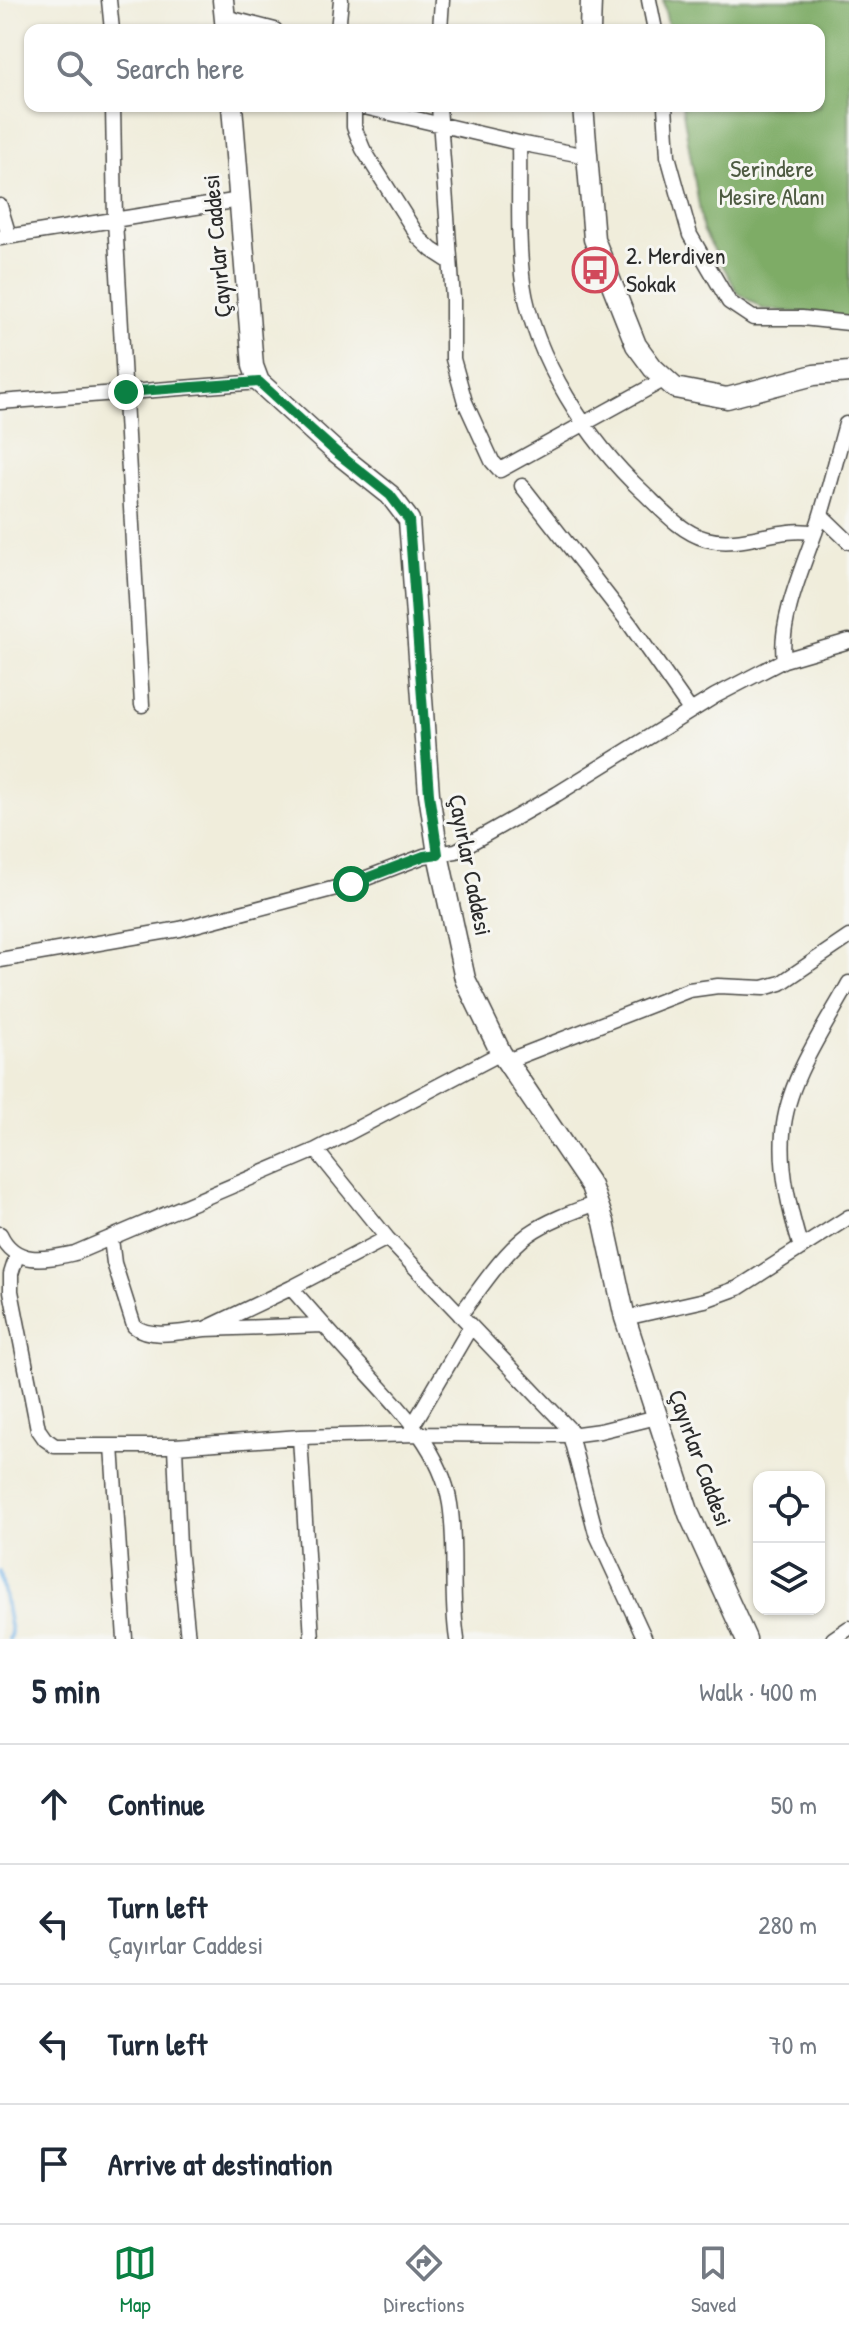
<!DOCTYPE html>
<meta charset="utf-8">
<style>
:root{--surface:#fff;--page:#f2f2f3;--text:#1f2937;--muted:#747a83;--line:#e0e1e3;--accent:#0b8043}
body{margin:0;font-family:"Patrick Hand",sans-serif;background:var(--page);color:var(--text)}
.controls{position:absolute;right:24px;bottom:24px;display:grid;overflow:hidden;border-radius:16px;box-shadow:0 2px 6px #0004}
.controls button{width:72px;height:72px;display:grid;place-items:center;padding:0;border:0;border-bottom:2px solid var(--line);background:var(--surface);color:var(--text);font:40px sans-serif}
.stop{position:absolute;width:24px;height:24px;margin:-18px;border:6px solid #0b8043;border-radius:50%;background:#fff}
.stop.end{background:#0b8043;border-color:#fff;box-shadow:0 2px 8px #0008}
.list{margin:0;padding:0;list-style:none}
h2{display:flex;justify-content:space-between;align-items:center;height:104px;margin:0;padding:0 32px;font-size:34px}
h2 small{font-size:26px;font-weight:400;color:var(--muted)}
.list li{display:grid;grid-template-columns:52px 1fr auto;gap:24px;align-items:center;box-sizing:border-box;height:120px;padding:0 32px;border-top:2px solid var(--line)}
.list b{display:block;font-size:30px;white-space:nowrap}
.list p{margin:0;font-size:26px;white-space:nowrap;color:var(--muted)}
.list em{font-size:26px;font-style:normal;color:var(--muted)}
.icon{flex:none;width:44px;height:44px;fill:none;stroke:currentColor;stroke-width:2;stroke-linecap:round;stroke-linejoin:round}
.map{position:relative;flex:none;width:849px;height:1639px;overflow:hidden}
.search{position:absolute;background:var(--surface);box-shadow:0 2px 6px #0004;left:24px;right:24px;top:24px;height:88px;display:flex;align-items:center;gap:20px;box-sizing:border-box;padding:0 28px;border-radius:16px;color:var(--muted);font-size:30px}
.sheet{height:584px;background:var(--surface)}
nav{display:flex;justify-content:space-around;align-items:center;box-sizing:border-box;height:112px;border-top:2px solid var(--line);background:var(--surface);font-size:22px;color:var(--muted)}
nav a{display:grid;justify-items:center;gap:4px}
nav .on{color:var(--accent)}
.map>svg:first-child{display:block}
</style>
<div class="map">
<svg width="849" height="1639" viewBox="0 0 849 1639">
<rect width="100%" height="100%" fill="#f6f6f2"/>
<filter id="ink" filterUnits="userSpaceOnUse"><feTurbulence type="fractalNoise" baseFrequency=".0125" numOctaves="2"/><feDisplacementMap in="SourceGraphic" scale="16" xChannelSelector="R" yChannelSelector="G"/><feConvolveMatrix kernelMatrix="1 2 1 2 8 2 1 2 1" color-interpolation-filters="sRGB"/></filter>
<filter id="wash" filterUnits="userSpaceOnUse"><feTurbulence type="fractalNoise" baseFrequency=".006" numOctaves="4" result="noise"/><feDisplacementMap in="SourceGraphic" scale="32" xChannelSelector="R" yChannelSelector="G"/><feGaussianBlur stdDeviation="1.8" result="paint"/><feColorMatrix in="noise" values="0 0 0 0 0 0 0 0 0 0 0 0 0 0 0 0 0 1.4 0 .05"/><feComposite in="paint" operator="in"/></filter>
<g filter="url(#wash)">
<rect width="100%" height="100%" fill="#f0eddb"/>
<path fill="#7eac66" stroke="#546c48" stroke-width="2" d="M 663,0 L 849,0 L 849,318 L 763,309 L 738,293 L 703,230 L 682,106 L 819,106 L 819,30 L 669,30 Z"/>
<g fill="none" stroke-linecap="round" stroke-linejoin="round">
<path stroke="#74b3e7" stroke-width="4" d="M 0,1572 L 11,1632 L 9,1639"/>
</g>
</g>
<g filter="url(#ink)">
<g fill="none" stroke-linecap="round" stroke-linejoin="round">
<g stroke="#494845" stroke-width="17">
<path id="street" d="M 109,0 L 112,30
M 649,0 L 655,30
M 225,17 L 275,30
M 338,30 L 341,0
M 440,30 L 442,0
M 113,106 L 115,220 L 142,705
M 354,106 L 354,127 L 363,149 L 419,238 L 432,250 L 449,261
M 360,106 L 519,143 L 587,156
M 439,106 L 453,299 L 453,359 L 465,402 L 492,461 L 500,470 L 665,379
M 665,106 L 668,156 L 690,235 L 729,302 L 753,318 L 802,318 L 849,323
M 519,143 C 520,189 517,237 523,283 C 534,358 589,442 643,492 C 662,510 681,532 706,539 C 743,549 779,525 815,533
M 0,206 L 9,236
M 0,238 L 240,200
M 0,402 L 259,382
M 522,486 L 629,623 L 690,710
M 821,515 L 849,542
M 784,660 C 778,620 806,560 819,521 C 829,489 837,456 846,424
M 0,960 L 180,929 L 351,884 L 424,856 L 456,851 L 557,794 L 715,696 L 784,660 L 849,641
M 507,1061 L 689,990 L 718,986 L 763,988 L 781,983 L 849,937
M 316,1150 L 387,1238 L 471,1326
M 0,1234 C 15,1267 47,1259 75,1253 L 316,1150 L 501,1053
M 111,1239 L 114,1263 L 134,1326 C 151,1340 184,1331 205,1329
M 801,1248 C 790,1212 780,1172 783,1133 C 787,1080 824,1029 849,983
M 17,1255 L 11,1274 L 11,1291 L 38,1429 L 45,1439 L 55,1446 L 175,1446 L 300,1437 L 418,1434 L 570,1435 L 600,1431 L 657,1417
M 291,1288 C 313,1313 335,1338 357,1362 C 394,1402 441,1447 450,1504 C 457,1549 450,1594 457,1639
M 460,1315 C 481,1288 502,1254 529,1234 C 549,1220 575,1211 597,1203
M 625,1318 L 705,1300 L 738,1288 L 849,1217
M 323,1325 L 205,1329 L 291,1288 L 387,1238
M 413,1425 L 471,1326 L 575,1435
M 570,1435 L 596,1533 L 645,1639
M 300,1437 L 312,1639
M 112,1446 L 125,1639
M 175,1446 L 179,1548 L 188,1639
M 833,1639 L 849,1628"/>
</g>
<g stroke="#494845" stroke-width="23">
<path id="secondary" d="M 223,0 L 226,30
M 590,30 L 591,0
M 232,106 L 253,366 L 259,382 L 336,452 L 390,495 L 409,520 L 429,794 L 438,854 L 465,979 L 501,1053 L 591,1186 L 604,1222 L 625,1318 L 689,1514 L 746,1639
M 583,106 L 594,239 L 636,345 L 653,368 L 675,388 L 727,398 L 814,375 L 849,372"/>
</g>
<use href="#street" stroke="#fff" stroke-width="14"/>
<use href="#secondary" stroke="#fff" stroke-width="20"/>
</g>
</g>
<g fill="none" stroke-linecap="round" stroke-linejoin="round" filter="url(#ink)">
<path stroke="#0b8043" stroke-width="10" d="M 126,392 L 259,382 L 336,452 L 390,495 L 409,520 L 429,794 L 438,854 L 424,856 L 351,884"/>
</g>
<defs>
<g id="bus-ring" transform="scale(2.3)"><circle r="9.5" fill="#f6f6f2" stroke="#d1495b" stroke-width="1.5"/><path d="M-5-6H5V4H4V6H2V4H-2V6H-4V4H-5ZM-3.5-4V0h7V-4ZM-3.5 1.2v1.5H-2V1.2ZM2 1.2v1.5H3.5V1.2Z" fill="#d1495b"/></g>
</defs>
<g fill-rule="evenodd">
<use href="#bus-ring" x="595" y="270"/>
</g>
<g text-anchor="middle" stroke-width="6" stroke-linejoin="round" paint-order="stroke">
<g font-size="24" fill="#4d5a41" stroke="#f6f6f2">
<text x="772" y="177">Serindere<tspan x="772" dy="28">Mesire Alanı</tspan></text>
</g>
<g font-size="24" fill="#2b2b2b" stroke="#f6f6f2">
<text transform="translate(217 246) rotate(-95)" y="8">Çayırlar Caddesi</text>
<text transform="translate(470 865) rotate(79)" y="8">Çayırlar Caddesi</text>
<text transform="translate(700 1458) rotate(70)" y="8">Çayırlar Caddesi</text>
</g>
<g font-size="24" fill="#2b2b2b" stroke="#f6f6f2" text-anchor="start">
<text x="626" y="264">2. Merdiven<tspan x="626" dy="28">Sokak</tspan></text>
</g>
</g>
</svg>
<div class="controls">
<button><svg class="icon" aria-label="locate" viewBox="0 0 24 24"><circle cx="12" cy="12" r="6"/><path d="M12 2v4M12 18v4M2 12h4M18 12h4"/></svg></button>
<button><svg class="icon" aria-label="layers" viewBox="0 0 24 24"><path d="M12 4l9 5-9 5-9-5zM3 14l9 5 9-5"/></svg></button>
</div>
<div class="stop" style="left:351px;top:884px"></div>
<div class="stop end" style="left:126px;top:392px"></div>
<div class="search"><svg class="icon" aria-label="search" viewBox="0 0 24 24"><circle cx="10" cy="10" r="6"/><path d="M15 15l6 6"/></svg>Search here</div>
</div>
<section class="sheet">
<h2>5 min<small>Walk · 400 m</small></h2>
<ul class="list">
<li><svg class="icon" aria-label="ahead" viewBox="0 0 24 24"><path d="M12 20V5M6 11l6-6 6 6"/></svg><div><b>Continue</b></div><em>50 m</em></li>
<li><svg class="icon" aria-label="left" viewBox="0 0 24 24"><path d="M17 20v-9H6M10 6l-5 5 5 5"/></svg><div><b>Turn left</b><p>Çayırlar Caddesi</p></div><em>280 m</em></li>
<li><svg class="icon" aria-label="left" viewBox="0 0 24 24"><path d="M17 20v-9H6M10 6l-5 5 5 5"/></svg><div><b>Turn left</b></div><em>70 m</em></li>
<li><svg class="icon" aria-label="arrive" viewBox="0 0 24 24"><path d="M6 21V4h12l-3 4 3 4H6"/></svg><div><b>Arrive at destination</b></div></li>
</ul>
</section>
<nav>
<a class="on"><svg class="icon" aria-label="map" viewBox="0 0 24 24"><path d="M3 6l6-2 6 2 6-2v14l-6 2-6-2-6 2zM9 4v14M15 6v14"/></svg>Map</a>
<a><svg class="icon" aria-label="directions" viewBox="0 0 24 24"><path d="M12 3l9 9-9 9-9-9zM9 14v-3h6M13 9l2 2-2 2"/></svg>Directions</a>
<a><svg class="icon" aria-label="saved" viewBox="0 0 24 24"><path d="M7 4h10v16l-5-4-5 4z"/></svg>Saved</a>
</nav>
